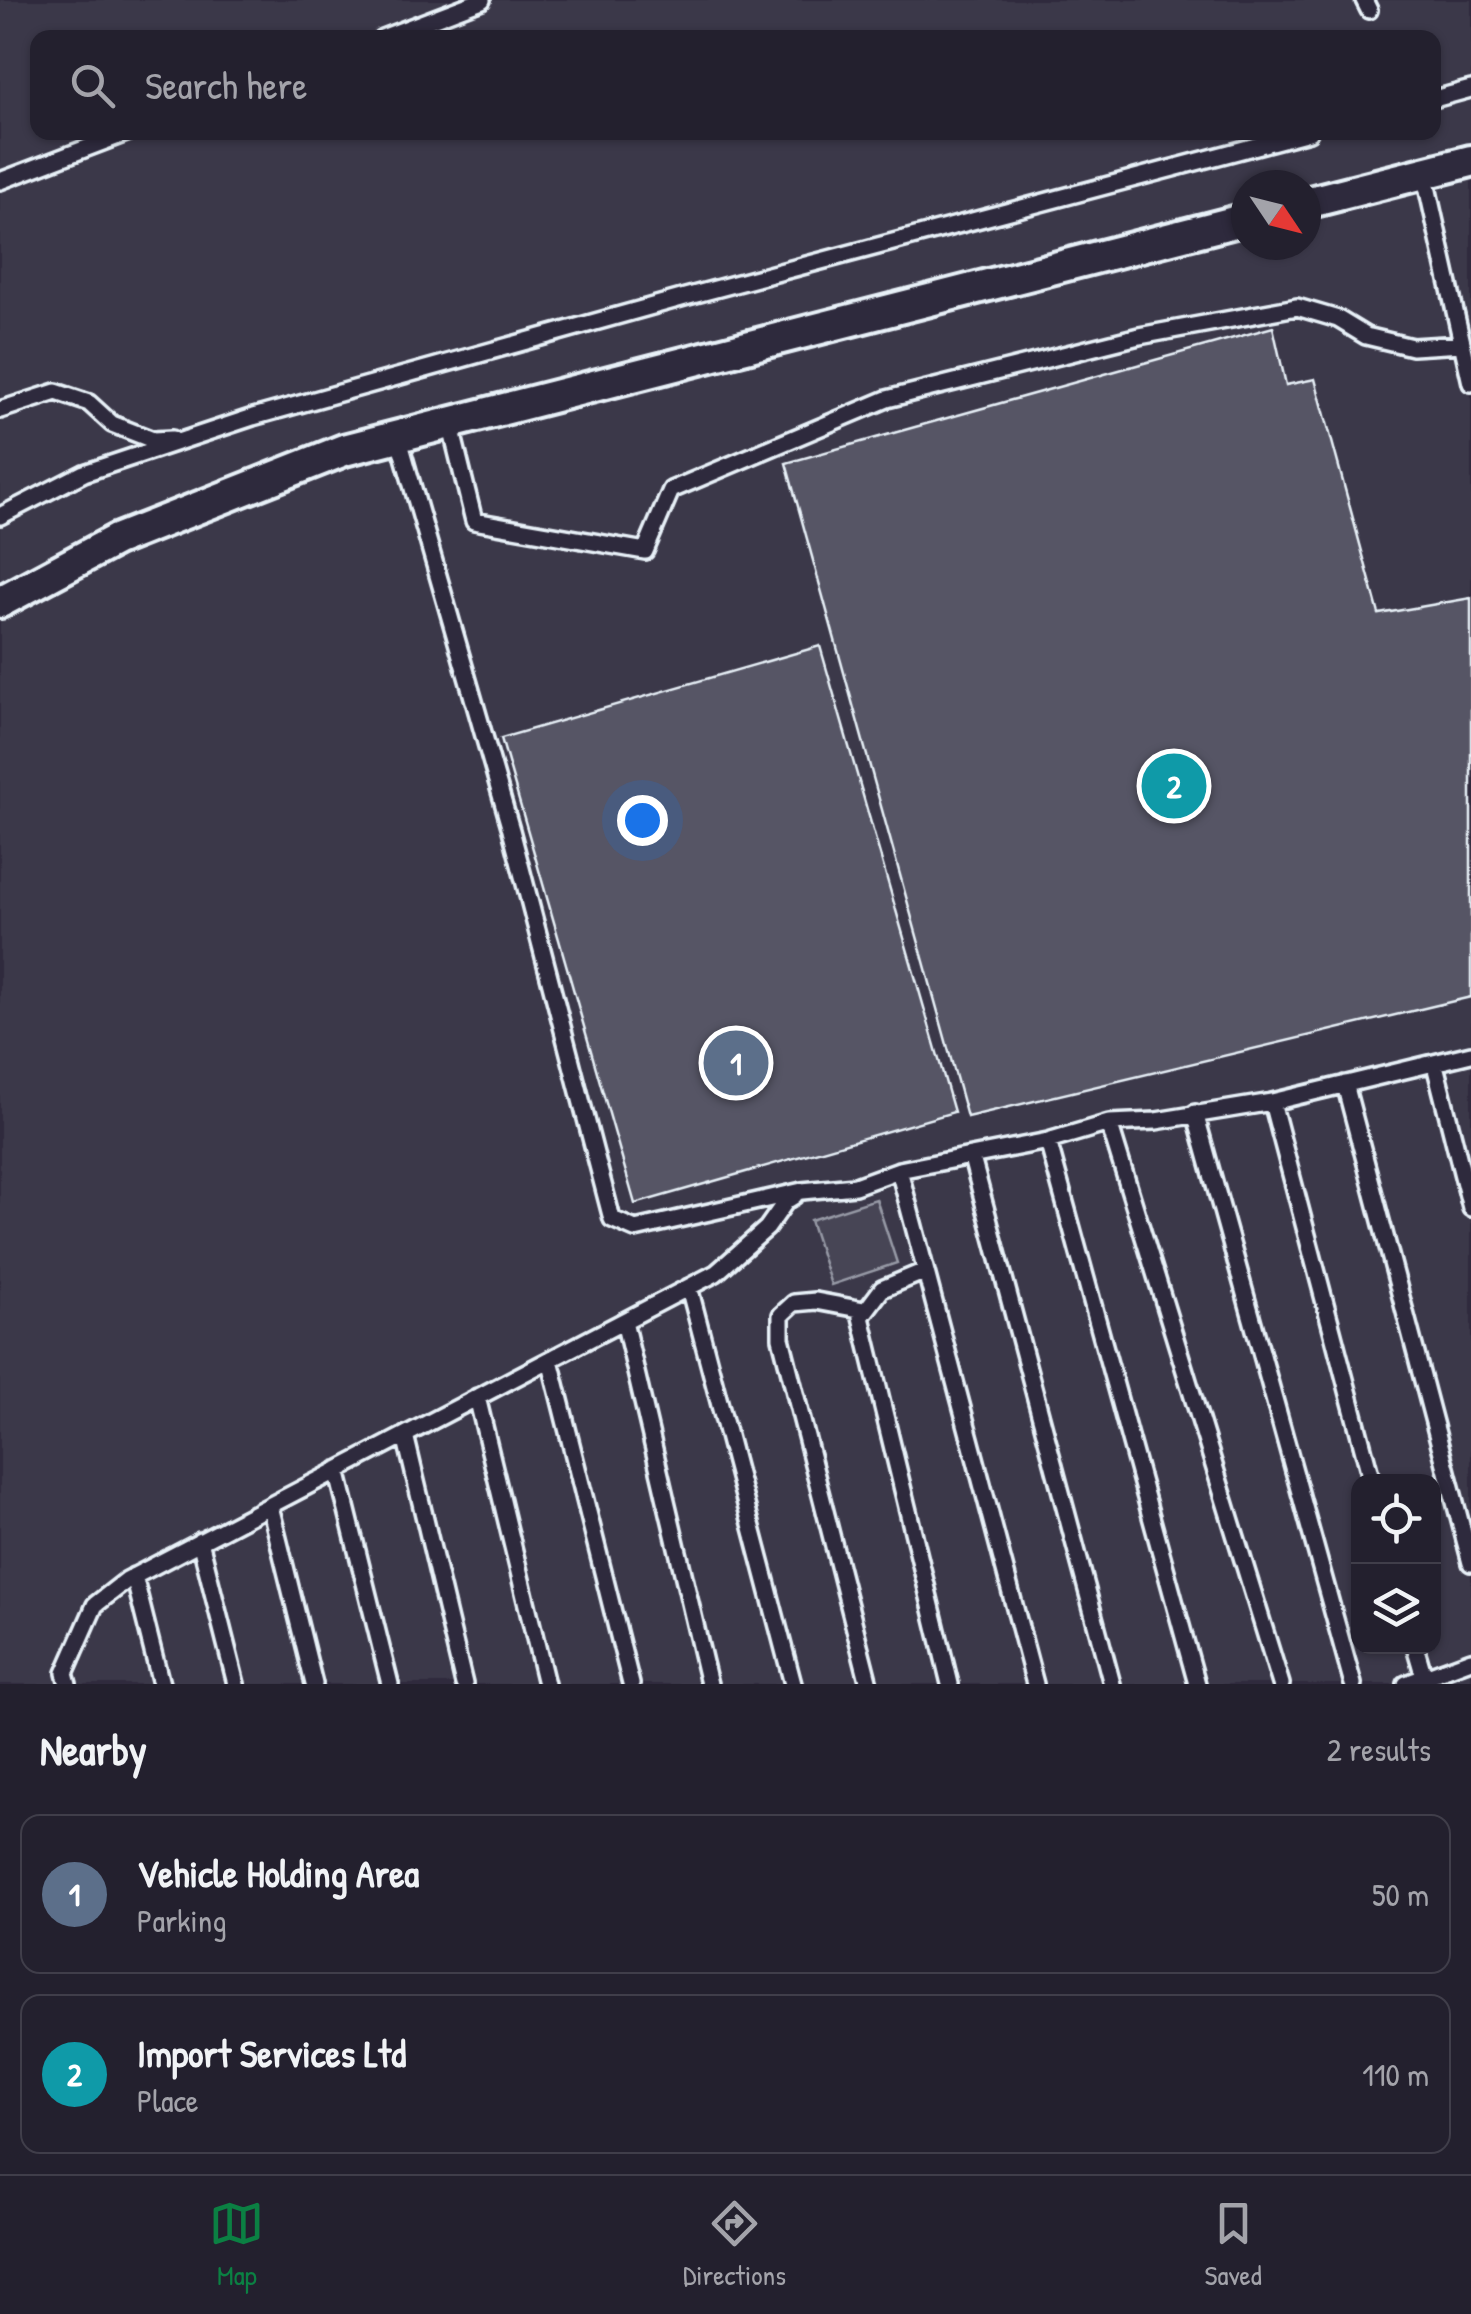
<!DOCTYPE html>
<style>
:root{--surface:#23202e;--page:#2f2d3a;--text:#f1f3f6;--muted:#a3a3aa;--line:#403e4a;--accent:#0b8043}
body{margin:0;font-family:"Patrick Hand",sans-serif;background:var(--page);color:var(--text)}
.controls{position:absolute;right:30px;bottom:30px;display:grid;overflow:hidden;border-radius:20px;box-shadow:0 2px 8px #0004}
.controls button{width:90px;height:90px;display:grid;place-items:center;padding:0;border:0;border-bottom:2px solid var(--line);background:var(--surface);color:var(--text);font:50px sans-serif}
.compass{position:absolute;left:1231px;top:170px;width:90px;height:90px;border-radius:50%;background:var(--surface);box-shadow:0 2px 8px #0004;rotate:125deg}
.you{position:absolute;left:642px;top:820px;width:35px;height:35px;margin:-25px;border:8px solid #fff;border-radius:50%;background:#1a73e8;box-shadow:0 0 0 15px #1a73e833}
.badge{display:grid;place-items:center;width:65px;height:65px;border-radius:50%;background:var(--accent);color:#fff;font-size:32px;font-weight:700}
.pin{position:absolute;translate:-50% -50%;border:5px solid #fff;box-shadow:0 2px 10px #0006}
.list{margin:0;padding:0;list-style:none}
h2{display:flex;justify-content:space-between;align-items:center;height:130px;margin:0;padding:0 40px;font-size:42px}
h2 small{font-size:32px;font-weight:400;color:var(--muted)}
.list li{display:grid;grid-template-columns:65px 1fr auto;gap:30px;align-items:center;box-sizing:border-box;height:160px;margin:0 20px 20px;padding:0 20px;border:2px solid var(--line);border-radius:20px}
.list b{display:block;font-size:38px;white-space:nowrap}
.list p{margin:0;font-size:32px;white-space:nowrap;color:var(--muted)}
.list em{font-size:32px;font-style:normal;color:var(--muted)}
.icon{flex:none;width:55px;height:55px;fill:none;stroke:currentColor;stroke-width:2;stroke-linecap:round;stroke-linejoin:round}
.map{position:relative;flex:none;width:1471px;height:1684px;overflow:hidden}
.search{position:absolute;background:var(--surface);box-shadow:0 2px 8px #0004;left:30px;right:30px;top:30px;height:110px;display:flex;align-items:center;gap:25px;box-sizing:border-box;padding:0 35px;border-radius:20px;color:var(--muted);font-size:38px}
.sheet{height:490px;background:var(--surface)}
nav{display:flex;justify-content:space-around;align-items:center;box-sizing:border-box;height:140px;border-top:2px solid var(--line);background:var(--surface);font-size:28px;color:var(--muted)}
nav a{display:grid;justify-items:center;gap:5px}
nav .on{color:var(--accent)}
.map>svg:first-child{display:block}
</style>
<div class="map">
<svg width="1471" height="1684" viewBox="0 0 1471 1684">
<rect width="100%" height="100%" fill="#2f2a3d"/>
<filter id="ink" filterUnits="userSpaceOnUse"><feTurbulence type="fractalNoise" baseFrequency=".01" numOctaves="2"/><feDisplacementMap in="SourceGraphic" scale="20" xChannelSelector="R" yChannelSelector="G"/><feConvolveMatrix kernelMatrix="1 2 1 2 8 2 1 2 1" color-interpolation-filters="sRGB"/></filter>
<g filter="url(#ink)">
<path fill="#3b3749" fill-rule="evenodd" d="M 0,0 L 1471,0 L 1471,1684 L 0,1684 ZM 38,38 L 1434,38 L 1434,132 L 38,132 ZM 1246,185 L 1306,185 L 1306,245 L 1246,245 ZM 1358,1482 L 1434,1482 L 1434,1646 L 1358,1646 Z"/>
<path fill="#464455" stroke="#979aa6" stroke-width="2.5" d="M 876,1199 L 897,1263 L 831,1285 L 810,1220 Z"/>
<path fill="#575565" stroke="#e8f1f8" stroke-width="2.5" d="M 1273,327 L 1286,385 L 1315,379 L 1379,614 L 1471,598 L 1471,997 L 967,1117 L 786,463 Z
M 820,646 L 954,1112 L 635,1204 L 501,738 Z"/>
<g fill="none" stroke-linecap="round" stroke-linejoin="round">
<g stroke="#e8f1f8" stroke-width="22">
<path id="lane" d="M 1364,0 L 1369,10
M 382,38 L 482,0
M 1434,99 L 1471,89
M 1424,173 L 1471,383
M 0,181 L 129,132
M 0,410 L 56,392 L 89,403 L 112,424 L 153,440 L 172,439
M 450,423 L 474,521 L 645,551 L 671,490 L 887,399 L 1139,336 L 1297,307 L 1338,319 L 1366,336 L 1412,347 L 1462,344
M 398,436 L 511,830 L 612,1219 L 635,1229 L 802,1191 L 855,1186 L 899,1170 L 1048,1141 L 1109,1123 L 1156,1121 L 1272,1102 L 1471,1054
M 0,516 L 84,473 L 253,417 L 685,297 L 1309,132
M 1435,1065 L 1471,1208
M 1345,1084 L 1471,1563
M 1272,1102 L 1372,1482
M 1195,1113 L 1353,1684
M 1109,1123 L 1281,1684
M 1048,1141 L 1197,1684
M 972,1158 L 1112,1684
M 899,1170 L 1035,1684
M 925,1271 L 882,1289 L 861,1317 L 950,1684
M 689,1287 L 793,1684
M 864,1310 L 816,1301 L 794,1303 L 781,1315 L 781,1338 L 869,1684
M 624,1321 L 709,1684
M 550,1360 L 631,1684
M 477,1397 L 546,1684
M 405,1435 L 464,1684
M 337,1470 L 390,1684
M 270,1506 L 314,1684
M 200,1541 L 236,1684
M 134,1576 L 161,1684
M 1415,1646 L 1424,1677
M 68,1684 L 65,1673 L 95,1605 L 127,1580 L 716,1273 L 767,1228 L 786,1201 L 794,1196
M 1406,1684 L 1471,1660"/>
</g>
<g stroke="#e8f1f8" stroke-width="38">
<path id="street" d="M 1306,203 L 1471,161
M 0,602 L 116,540 L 344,450 L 1246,219"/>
</g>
<use href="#lane" stroke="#2f2a3d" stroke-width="15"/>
<use href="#street" stroke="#2f2a3d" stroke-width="30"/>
</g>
</g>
</svg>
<div class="controls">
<button><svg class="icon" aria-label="locate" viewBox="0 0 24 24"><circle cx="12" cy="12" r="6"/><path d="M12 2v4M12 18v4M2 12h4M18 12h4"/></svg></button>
<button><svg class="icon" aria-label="layers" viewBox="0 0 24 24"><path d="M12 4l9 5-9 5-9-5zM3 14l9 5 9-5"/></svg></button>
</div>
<svg class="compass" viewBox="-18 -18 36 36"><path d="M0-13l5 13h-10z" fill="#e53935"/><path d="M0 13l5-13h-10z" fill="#a3a3aa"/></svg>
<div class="you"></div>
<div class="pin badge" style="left:736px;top:1063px;background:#5c6f8a">1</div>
<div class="pin badge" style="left:1174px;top:786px;background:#0f9aa8">2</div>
<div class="search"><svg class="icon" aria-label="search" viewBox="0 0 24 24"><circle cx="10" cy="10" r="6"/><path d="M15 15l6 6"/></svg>Search here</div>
</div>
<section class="sheet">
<h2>Nearby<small>2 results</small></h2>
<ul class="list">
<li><span class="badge" style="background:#5c6f8a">1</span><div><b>Vehicle Holding Area</b><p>Parking</p></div><em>50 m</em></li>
<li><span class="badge" style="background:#0f9aa8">2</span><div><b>Import Services Ltd</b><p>Place</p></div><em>110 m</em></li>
</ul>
</section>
<nav>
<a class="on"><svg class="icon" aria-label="map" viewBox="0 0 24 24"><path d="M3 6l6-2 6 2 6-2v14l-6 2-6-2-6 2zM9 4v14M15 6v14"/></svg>Map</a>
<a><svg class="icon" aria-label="directions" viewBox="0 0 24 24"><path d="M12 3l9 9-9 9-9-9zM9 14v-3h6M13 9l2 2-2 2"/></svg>Directions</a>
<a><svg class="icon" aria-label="saved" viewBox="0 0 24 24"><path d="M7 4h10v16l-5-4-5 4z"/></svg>Saved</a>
</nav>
